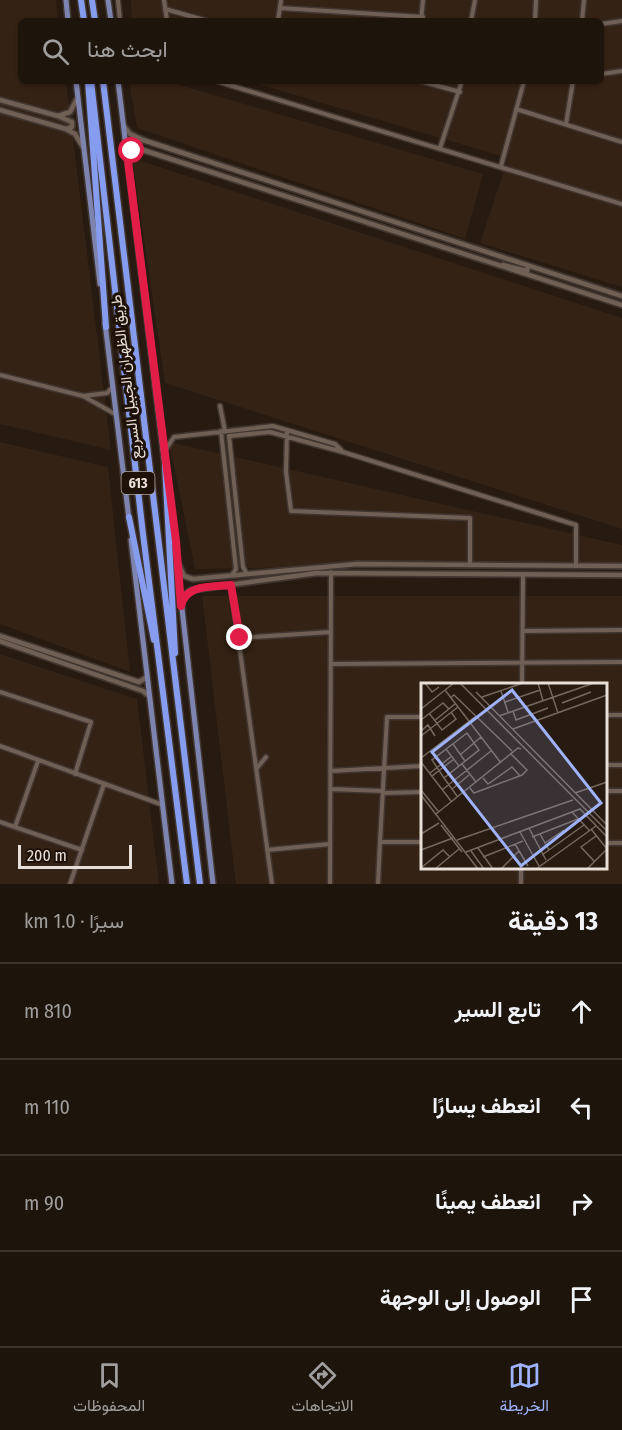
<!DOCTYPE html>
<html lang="ar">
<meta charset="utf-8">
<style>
:root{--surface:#1d140c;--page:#251d15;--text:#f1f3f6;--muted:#a09e9d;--line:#3b332d;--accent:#9fb3fd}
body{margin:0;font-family:"Fira Sans Condensed",Vazirmatn,sans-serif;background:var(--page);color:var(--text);direction:rtl}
.scale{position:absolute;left:18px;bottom:15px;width:114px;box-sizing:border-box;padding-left:6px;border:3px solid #e8dfd8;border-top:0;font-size:16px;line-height:21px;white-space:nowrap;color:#e8dfd8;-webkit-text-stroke:4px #1e1108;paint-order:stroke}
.stop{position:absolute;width:18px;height:18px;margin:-14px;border:4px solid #e11d48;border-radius:50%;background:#fff}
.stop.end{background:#e11d48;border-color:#fff;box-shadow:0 2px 6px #0008}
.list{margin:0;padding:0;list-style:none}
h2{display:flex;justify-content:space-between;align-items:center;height:78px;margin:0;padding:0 24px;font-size:26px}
h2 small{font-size:20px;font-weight:400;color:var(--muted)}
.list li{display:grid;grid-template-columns:39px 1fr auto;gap:18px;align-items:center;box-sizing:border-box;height:96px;padding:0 24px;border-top:2px solid var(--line)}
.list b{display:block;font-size:22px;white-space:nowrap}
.list em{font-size:20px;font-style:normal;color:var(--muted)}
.icon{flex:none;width:33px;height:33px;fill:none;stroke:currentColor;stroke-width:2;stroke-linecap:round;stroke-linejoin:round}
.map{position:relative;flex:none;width:622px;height:884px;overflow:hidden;direction:ltr}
.search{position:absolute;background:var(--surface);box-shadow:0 2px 4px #0004;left:18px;right:18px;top:18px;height:66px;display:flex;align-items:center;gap:15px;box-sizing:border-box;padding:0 21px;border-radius:9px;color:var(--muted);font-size:22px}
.sheet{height:462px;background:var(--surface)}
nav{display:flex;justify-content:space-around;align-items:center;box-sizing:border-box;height:84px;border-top:2px solid var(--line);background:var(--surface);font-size:16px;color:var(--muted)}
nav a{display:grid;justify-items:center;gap:3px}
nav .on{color:var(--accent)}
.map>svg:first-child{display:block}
</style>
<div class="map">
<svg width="622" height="884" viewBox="0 0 622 884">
<rect width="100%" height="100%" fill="#271a10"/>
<path fill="#342214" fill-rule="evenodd" d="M 0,0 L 56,0 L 58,21 L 21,21 L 21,81 L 66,81 L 111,450 L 0,424 Z
M 131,0 L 622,0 L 622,287 L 480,243 L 508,158 L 248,81 L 601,81 L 601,21 L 132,21 Z
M 129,81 L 166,81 L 483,174 L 465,239 L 137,128 Z
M 132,158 L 622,318 L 622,529 L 165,383 Z
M 0,442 L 108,467 L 130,672 L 0,624 Z
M 169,442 L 622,545 L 622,562 L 195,569 Z
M 202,596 L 622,596 L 622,884 L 236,884 ZM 422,684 L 606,684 L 606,868 L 422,868 Z
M 0,654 L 137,699 L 159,884 L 0,884 Z"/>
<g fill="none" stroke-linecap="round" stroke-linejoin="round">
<g stroke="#403530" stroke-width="7">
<path id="minor" d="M 118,0 L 120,21
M 164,0 L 167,21
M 280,8 L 423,17
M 165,9 L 208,21
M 278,21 L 281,0
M 421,21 L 423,0
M 471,21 L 475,0
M 535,21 L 536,0
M 582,21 L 584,0
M 601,24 L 622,21
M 601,74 L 622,71
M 216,81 L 622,204
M 420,81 L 460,92
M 516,109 L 622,142
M 566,124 L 573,81
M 440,148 L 462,81
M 501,166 L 524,81
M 0,375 L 83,396
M 113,387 L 107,393 L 83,396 L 115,414
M 220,406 L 225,431
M 287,430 L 286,472 L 291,511 L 470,518 L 470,565
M 221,431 L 236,569 L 232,575
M 164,452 L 174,437 L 273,426 L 335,444 L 342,451
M 247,574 L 243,567 L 229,436 L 270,432 L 343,452 L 576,525 L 576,566
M 231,585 L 272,884
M 523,631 L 622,630
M 240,638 L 331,632
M 331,664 L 622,662
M 522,684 L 523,574
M 0,692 L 91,722 L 75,774
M 606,715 L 622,715
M 422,717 L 387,717 L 380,842 L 422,842
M 0,746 L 163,805
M 606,765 L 622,765
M 257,768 L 266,757
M 330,771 L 422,766
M 330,789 L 383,791
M 606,791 L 622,791
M 383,793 L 422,792
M 0,822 L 82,850
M 15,827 L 38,761
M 606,843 L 622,843
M 267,850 L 330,844
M 70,884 L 104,784
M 330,884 L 331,572
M 378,884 L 380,842
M 521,884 L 521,868"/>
</g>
<g stroke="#403530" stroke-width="8">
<path id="tertiary" d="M 0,100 L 58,116 L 70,112 L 78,97
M 0,110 L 66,129 L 75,134 L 83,147
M 60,117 L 72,122 L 72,127 L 66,129
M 124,126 L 130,134 L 143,140 L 622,296
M 128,158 L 132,151 L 143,150 L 622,305
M 503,265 L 527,271 L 528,266
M 178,563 L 184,576 L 193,579 L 357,564 L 622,566
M 182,603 L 184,595 L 191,590 L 317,573 L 622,575
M 0,636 L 139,682 L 147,677
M 0,641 L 143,691 L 149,696"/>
</g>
<g stroke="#403530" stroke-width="8">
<path id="primary" d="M 66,0 L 68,21
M 108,0 L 111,21
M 76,81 L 100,284
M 118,81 L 165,466
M 105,323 L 129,519
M 169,493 L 213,884
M 131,540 L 172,884"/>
</g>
<g stroke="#403530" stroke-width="9">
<path id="motorway" d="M 81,0 L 84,21
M 92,0 L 95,21
M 88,81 L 106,327
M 91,81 L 143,534 L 187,884
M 103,81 L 200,884
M 165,465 L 175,653
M 129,517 L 154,640"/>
</g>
<use href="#minor" stroke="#6f5f54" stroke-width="4"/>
<use href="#tertiary" stroke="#6f5f54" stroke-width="4.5"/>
<use href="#primary" stroke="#7d84b0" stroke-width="5"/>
<use href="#motorway" stroke="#869cee" stroke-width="6"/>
</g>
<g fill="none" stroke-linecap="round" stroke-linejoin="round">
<path stroke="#e11d48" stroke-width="8" d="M 132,151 L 128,161 L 176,541 L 181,606 C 185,584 212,587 231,585 L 240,638"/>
</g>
<g text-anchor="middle" stroke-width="6" stroke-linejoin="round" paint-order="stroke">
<rect fill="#1e1108" stroke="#aba19a" stroke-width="1.5" x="121.5" y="472" width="33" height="22" rx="4.5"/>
<g font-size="14" font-weight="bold" fill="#e8dfd8">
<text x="138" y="488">613</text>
</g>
<g font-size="15" fill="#e8dfd8" stroke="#1e1108">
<text transform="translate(126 377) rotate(-97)" y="5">طريق الظهران الجبيل السريع</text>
</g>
</g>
<g transform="translate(421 683)">
<rect width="186" height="186" fill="#271a10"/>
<path fill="none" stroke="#746960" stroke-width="1.5" d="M 4,0 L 11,9 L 18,4M 39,0 L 186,148M 117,0 L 122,18M 127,0 L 137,30M 24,7 L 80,80M 80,8 L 87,29M 55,9 L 186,142M 61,14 L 102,0M 29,15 L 33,12 L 91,68M 84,19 L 119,7M 141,20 L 170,9M 0,26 L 33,0M 92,28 L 95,37 L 127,25M 8,30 L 21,47 L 35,36 L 30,29M 78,33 L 173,0M 0,37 L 22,20 L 28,26M 13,38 L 34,21M 92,46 L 186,12M 0,48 L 7,42 L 14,53M 46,50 L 58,67 L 23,95 L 11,77 ZM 0,53 L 37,24M 32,61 L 44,78M 25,66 L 38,83M 39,72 L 60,54M 0,75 L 55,33M 0,79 L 30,118M 41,81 L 55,99M 9,90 L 31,73M 11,93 L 33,76M 23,95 L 36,113M 62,95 L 67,101 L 91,84 L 99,93M 49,105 L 53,110 L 101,92 L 106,87 L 90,71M 31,106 L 48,92M 0,107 L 17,128M 21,107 L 70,68M 154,110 L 186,99M 0,112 L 57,186M 151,129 L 168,147M 15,131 L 97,65 L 100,66M 20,142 L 41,169M 108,145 L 125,177M 170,146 L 186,166M 99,149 L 118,183M 0,151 L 18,140M 119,151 L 128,167M 111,154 L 157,136M 36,157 L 152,117M 124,160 L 143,147M 94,161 L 107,183M 57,165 L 72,186M 0,167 L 32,155M 50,168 L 63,186M 45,169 L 159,126 L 186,154M 121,172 L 163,142M 62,174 L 102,158M 173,178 L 160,164 L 175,153M 0,185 L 22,167 L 29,174M 14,186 L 38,166M 80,186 L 98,168M 115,186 L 175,143M 166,186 L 186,166"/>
<path fill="#9fb3fd" fill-opacity="0.15" stroke="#9fb3fd" stroke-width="3" d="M 91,7 L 180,120 L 100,183 L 11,69 Z"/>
<rect width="186" height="186" fill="none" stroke="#e8dfd8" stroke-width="3"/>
</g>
</svg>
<div class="scale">200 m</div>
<div class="stop" style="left:132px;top:151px"></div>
<div class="stop end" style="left:240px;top:638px"></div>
<div class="search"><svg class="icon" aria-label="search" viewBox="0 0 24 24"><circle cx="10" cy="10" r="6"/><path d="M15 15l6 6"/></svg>ابحث هنا</div>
</div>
<section class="sheet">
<h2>13 دقيقة<small>سيرًا · 1.0 km</small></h2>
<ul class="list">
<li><svg class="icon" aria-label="ahead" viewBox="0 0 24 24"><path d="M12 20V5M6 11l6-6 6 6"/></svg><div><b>تابع السير</b></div><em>810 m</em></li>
<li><svg class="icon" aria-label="left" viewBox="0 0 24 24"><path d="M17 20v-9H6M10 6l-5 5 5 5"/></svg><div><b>انعطف يسارًا</b></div><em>110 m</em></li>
<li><svg class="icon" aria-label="right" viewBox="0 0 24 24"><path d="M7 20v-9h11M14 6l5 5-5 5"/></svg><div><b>انعطف يمينًا</b></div><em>90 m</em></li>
<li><svg class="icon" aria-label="arrive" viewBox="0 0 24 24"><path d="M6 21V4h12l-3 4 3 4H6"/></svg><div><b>الوصول إلى الوجهة</b></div></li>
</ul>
</section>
<nav>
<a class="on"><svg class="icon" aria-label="map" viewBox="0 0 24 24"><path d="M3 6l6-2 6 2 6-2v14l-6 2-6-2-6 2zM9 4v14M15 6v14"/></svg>الخريطة</a>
<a><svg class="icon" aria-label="directions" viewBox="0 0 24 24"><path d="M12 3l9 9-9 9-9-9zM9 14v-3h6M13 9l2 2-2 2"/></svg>الاتجاهات</a>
<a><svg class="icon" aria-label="saved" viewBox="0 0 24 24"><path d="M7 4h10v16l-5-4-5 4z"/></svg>المحفوظات</a>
</nav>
